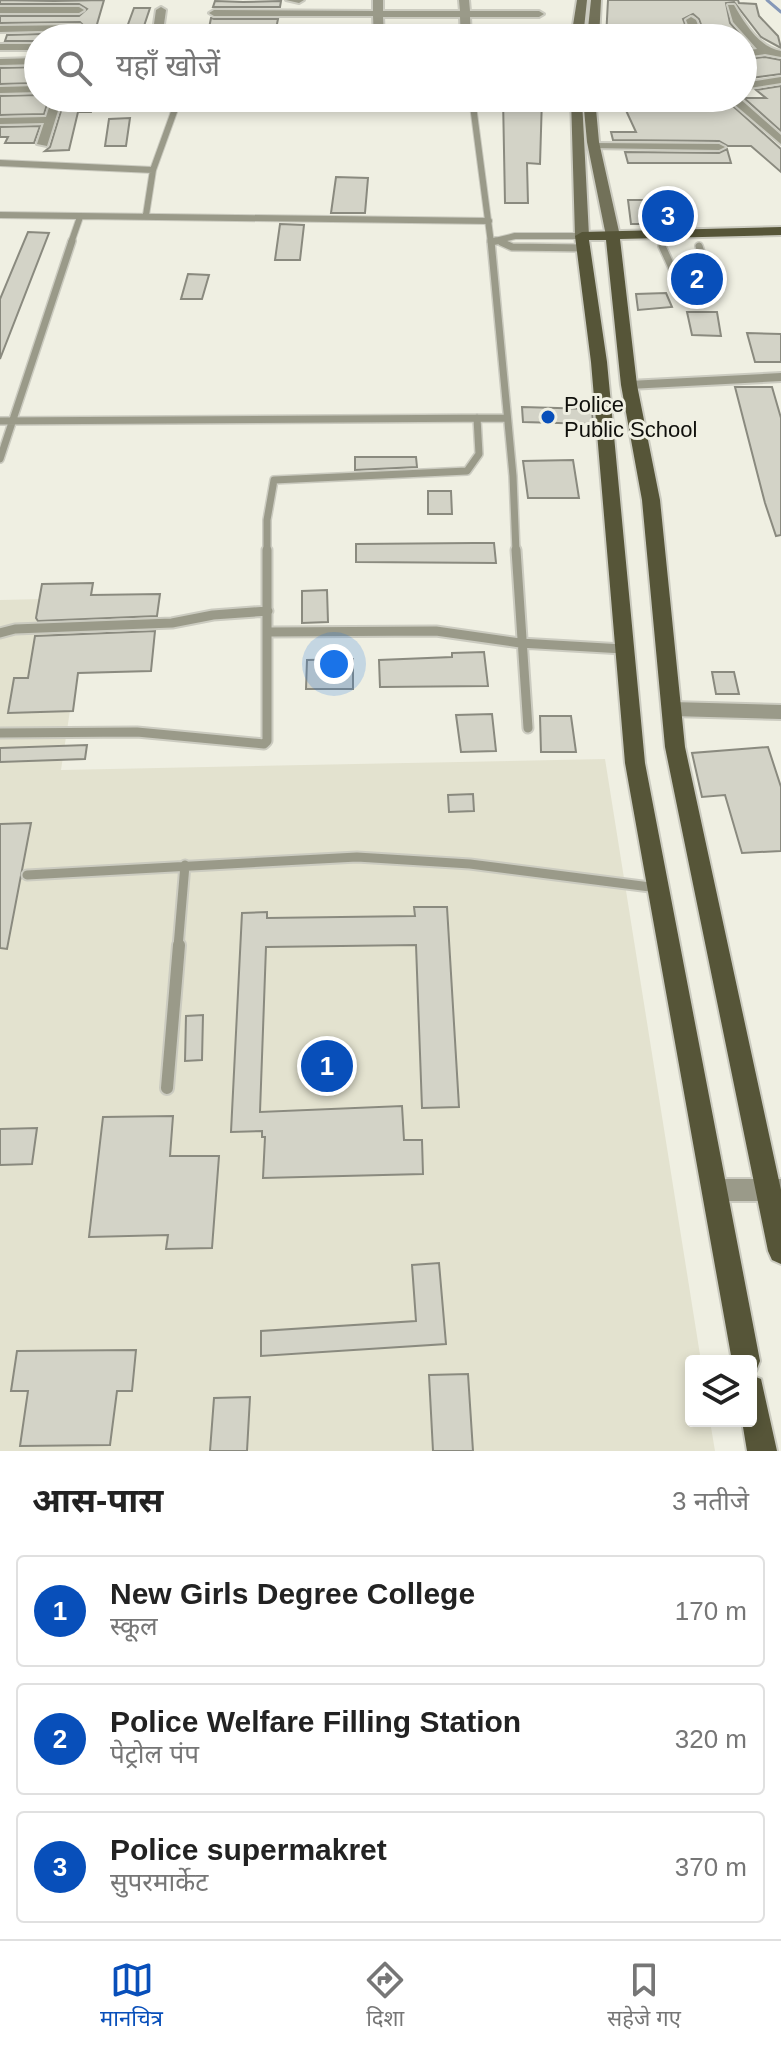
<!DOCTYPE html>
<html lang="hi">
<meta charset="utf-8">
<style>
:root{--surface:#fff;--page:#f2f2f2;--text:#222;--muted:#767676;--line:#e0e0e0;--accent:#084fba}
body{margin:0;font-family:Arial,"Noto Sans Devanagari",sans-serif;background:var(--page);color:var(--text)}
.controls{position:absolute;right:24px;bottom:24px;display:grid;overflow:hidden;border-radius:8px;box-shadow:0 4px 12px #0003}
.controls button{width:72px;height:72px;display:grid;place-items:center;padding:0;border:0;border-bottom:2px solid var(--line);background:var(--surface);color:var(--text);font:40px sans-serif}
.you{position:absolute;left:334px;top:664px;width:28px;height:28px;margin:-20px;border:6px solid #fff;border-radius:50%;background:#1a73e8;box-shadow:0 0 0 12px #1a73e833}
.badge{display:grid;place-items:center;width:52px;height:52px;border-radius:50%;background:var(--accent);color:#fff;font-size:26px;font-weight:700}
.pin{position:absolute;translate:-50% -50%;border:4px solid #fff;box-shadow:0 2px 8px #0006}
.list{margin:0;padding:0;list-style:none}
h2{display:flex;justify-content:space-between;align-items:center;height:104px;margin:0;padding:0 32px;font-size:34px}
h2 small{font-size:26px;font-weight:400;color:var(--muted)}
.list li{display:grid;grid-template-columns:52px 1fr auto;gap:24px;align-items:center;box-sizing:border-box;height:112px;margin:0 16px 16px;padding:0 16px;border:2px solid var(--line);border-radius:8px}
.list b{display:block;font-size:30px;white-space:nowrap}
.list p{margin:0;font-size:26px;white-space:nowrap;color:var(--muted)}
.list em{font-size:26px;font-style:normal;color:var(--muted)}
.icon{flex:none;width:44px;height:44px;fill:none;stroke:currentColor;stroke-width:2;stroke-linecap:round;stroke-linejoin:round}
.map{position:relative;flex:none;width:781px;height:1451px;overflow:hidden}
.search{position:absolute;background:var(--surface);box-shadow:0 4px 12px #0003;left:24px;right:24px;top:24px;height:88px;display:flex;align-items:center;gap:20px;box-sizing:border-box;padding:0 28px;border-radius:44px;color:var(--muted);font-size:30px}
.sheet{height:488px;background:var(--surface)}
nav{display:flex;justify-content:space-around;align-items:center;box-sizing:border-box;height:112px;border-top:2px solid var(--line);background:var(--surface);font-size:22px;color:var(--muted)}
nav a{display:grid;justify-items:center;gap:4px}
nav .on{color:var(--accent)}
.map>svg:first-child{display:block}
</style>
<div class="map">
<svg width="781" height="1451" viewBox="0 0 781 1451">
<rect width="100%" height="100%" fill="#efefe2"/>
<path fill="#e3e2cf" d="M 87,598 L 61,770 L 605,759 L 701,1361 L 691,1361 L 691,1421 L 710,1421 L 715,1451 L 0,1451 L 0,600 Z"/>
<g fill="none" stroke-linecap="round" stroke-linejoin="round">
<path stroke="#8598b8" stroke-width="3" d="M 767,0 L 781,12"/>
</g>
<path fill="#d3d3c7" stroke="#8a8a7f" stroke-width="2" d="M 0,0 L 54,1 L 104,0 L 93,38 L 38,38 L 38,41 L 5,41 L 7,35 L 76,33 L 84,26 L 80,22 L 0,23 L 0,16 L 79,16 L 87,9 L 79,4 L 0,4 Z
M 608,0 L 738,0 L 739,3 L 756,4 L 759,16 L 778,36 L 781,48 L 761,37 L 734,2 L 726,3 L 730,23 L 751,47 L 743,48 L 743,38 L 706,38 L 699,19 L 693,14 L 683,19 L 690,38 L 606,38 Z
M 215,1 L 243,2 L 281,1 L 280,7 L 213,7 Z
M 134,8 L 150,8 L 140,38 L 123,38 Z
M 211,18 L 214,19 L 278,19 L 276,29 L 209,28 Z
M 765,57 L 781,60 L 781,74 L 743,79 L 743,68 L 752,67 L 747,59 Z
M 38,67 L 38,83 L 0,84 L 0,68 Z
M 781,86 L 781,131 L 744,98 L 766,98 L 756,90 Z
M 38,95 L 38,98 L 49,98 L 44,114 L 0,115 L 0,96 Z
M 65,98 L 94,98 L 91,112 L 78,112 L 69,150 L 45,151 L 50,147 Z
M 503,98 L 542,98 L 540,164 L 527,163 L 528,203 L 505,203 Z
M 631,98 L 724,98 L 781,149 L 781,172 L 751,146 L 728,146 L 719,141 L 613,140 L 611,132 L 636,132 L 623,104 L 632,104 Z
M 130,118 L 126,146 L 105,146 L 109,119 Z
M 40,126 L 34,143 L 5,143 L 8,137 L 0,137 L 0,127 Z
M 727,149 L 731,163 L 628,163 L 625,152 L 719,153 Z
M 336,177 L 368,178 L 365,213 L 331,213 Z
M 628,200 L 682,200 L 692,224 L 631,224 Z
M 280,224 L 304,225 L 300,260 L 275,260 Z
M 28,232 L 49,233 L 0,359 L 0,299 Z
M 188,274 L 209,275 L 202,299 L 181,299 Z
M 666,293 L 672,307 L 638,310 L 636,294 Z
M 687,312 L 717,312 L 721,336 L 692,335 Z
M 747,333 L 781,334 L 781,362 L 755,362 Z
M 735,387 L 772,387 L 781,418 L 781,535 L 776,536 L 765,503 Z
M 522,407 L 592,409 L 593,424 L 523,422 Z
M 355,457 L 416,457 L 417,467 L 355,470 Z
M 573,460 L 579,498 L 528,498 L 523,461 Z
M 428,491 L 451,491 L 452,514 L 428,514 Z
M 473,543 L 494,543 L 496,563 L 356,562 L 356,544 Z
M 93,583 L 91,595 L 160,594 L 157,616 L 38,621 L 36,618 L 42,584 Z
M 327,590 L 328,622 L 302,623 L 302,591 Z
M 155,631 L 151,671 L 78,673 L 73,711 L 8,713 L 14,678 L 28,678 L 35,636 Z
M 484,652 L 488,686 L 380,687 L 379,660 L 452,657 L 452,653 Z
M 353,659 L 353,689 L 306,689 L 307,660 Z
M 712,672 L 734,672 L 739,694 L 716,694 Z
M 492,714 L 496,751 L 461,752 L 456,715 Z
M 540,716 L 571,716 L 576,752 L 541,752 Z
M 87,745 L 85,759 L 0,762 L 0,748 Z
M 768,747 L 781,787 L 781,851 L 742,853 L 725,795 L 702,797 L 692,753 Z
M 473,794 L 474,811 L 449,812 L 448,795 Z
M 31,823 L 7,949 L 0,948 L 0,824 Z
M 414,907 L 447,907 L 459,1107 L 422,1108 L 416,945 L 266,947 L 260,1112 L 402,1106 L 404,1140 L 422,1140 L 423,1174 L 263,1178 L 265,1137 L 262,1137 L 262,1131 L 231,1132 L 242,913 L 267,912 L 267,918 L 415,916 Z
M 203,1015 L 202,1060 L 185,1061 L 186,1016 Z
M 173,1116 L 170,1156 L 219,1156 L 212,1248 L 166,1249 L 168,1235 L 89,1237 L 103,1117 Z
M 37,1128 L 32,1164 L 0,1165 L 0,1129 Z
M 439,1263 L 446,1344 L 261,1356 L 261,1331 L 416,1321 L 412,1265 Z
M 136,1350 L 132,1391 L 117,1391 L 110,1445 L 20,1446 L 28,1391 L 11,1391 L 17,1351 Z
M 468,1374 L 473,1451 L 433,1451 L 429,1375 Z
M 250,1397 L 247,1451 L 210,1451 L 214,1398 Z"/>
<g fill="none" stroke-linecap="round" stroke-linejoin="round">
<g stroke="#cbcbc0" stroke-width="8">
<path id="service-far3" d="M 472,98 L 491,243
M 0,163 L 153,170
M 0,215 L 489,221
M 146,215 L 153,170 L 179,98
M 491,242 L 515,236 L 582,236
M 71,243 L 80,217"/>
</g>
<g stroke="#cbcbc0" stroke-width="10">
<path id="service-far2" d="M 491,241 L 513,476 L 516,552
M 491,242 L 496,241
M 501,242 L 512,247 L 584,248
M 662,246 L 679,283 L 710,280 L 699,246
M 0,421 L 505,418
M 0,459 L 72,241
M 267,552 L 267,520 L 274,480 L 467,471 L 479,454 L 477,418"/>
</g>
<g stroke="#cbcbc0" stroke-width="13">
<path id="service-far1" d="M 516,550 L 528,728
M 269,632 L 436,631 L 520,643 L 623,649
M 0,633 L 15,629 L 172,623 L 213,615 L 268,611
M 0,733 L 137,732 L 264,744 L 267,741 L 267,550
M 27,875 L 357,857 L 470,864 L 658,888
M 178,947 L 185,865"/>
</g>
<g stroke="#cbcbc0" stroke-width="16">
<path id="service" d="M 167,1088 L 179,945"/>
</g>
<g stroke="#cbcbc0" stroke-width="4">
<path id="minor" d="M 286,0 L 304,0 L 299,3 Z
M 373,0 L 383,0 L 383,11 L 460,11 L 459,0 L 469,0 L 470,11 L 539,11 L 544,14 L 539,17 L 470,17 L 471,38 L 461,38 L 460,17 L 383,17 L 384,38 L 374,38 L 373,16 L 214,16 L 209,13 L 214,10 L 373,11 Z
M 728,5 L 734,5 C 745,24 759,47 781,51 L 781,57 L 765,54 L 743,57 L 743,51 L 757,49 L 733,22 Z
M 0,7 L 79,7 L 84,10 L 79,13 L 0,13 Z
M 161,7 L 166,10 L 162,38 L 152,38 L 156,10 Z
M 691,17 L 696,20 L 703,38 L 693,38 L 686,20 Z
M 80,25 L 81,27 L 76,30 L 0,32 L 0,26 Z
M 0,44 L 38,44 L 38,50 L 0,50 Z
M 38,58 L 38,64 L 0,65 L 0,59 Z
M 781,77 L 781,83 L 743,89 L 743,83 Z
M 38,86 L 38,92 L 0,93 L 0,87 Z
M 52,98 L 62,98 L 47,146 L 37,144 L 44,123 L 0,124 L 0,118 L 46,117 Z
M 727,98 L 739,98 L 781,135 L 781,144 Z
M 594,143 L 719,144 L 725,147 L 719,150 L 590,148 L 588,146 Z
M 781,373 L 781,381 L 629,389 L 622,385 L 629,381 Z
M 672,702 L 781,705 L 781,719 L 672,716 L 663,709 Z
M 714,1179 L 781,1179 L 781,1201 L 714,1201 L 706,1198 L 702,1190 L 706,1182 Z"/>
</g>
<g stroke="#cbcbc0" stroke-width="4">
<path id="secondary" d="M 577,0 L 587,0 L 583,38 L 571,38 Z
M 591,0 L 601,0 L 599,38 L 587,38 Z
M 571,98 L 582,100 L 589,236 L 582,240 L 575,236 Z
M 583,98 L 595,98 L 599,142 L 620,236 L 613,240 L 606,236 L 587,142 Z"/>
</g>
<g stroke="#cbcbc0" stroke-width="4">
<path id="primary" d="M 781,227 L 781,235 L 620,239 L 637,385 L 660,500 L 685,747 L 781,1190 L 781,1264 L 772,1260 L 768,1251 L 665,747 L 642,500 L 621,385 L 606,240 L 589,240 L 607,362 L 645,763 L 760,1361 L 756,1371 L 751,1373 L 751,1361 L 732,1361 L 625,763 L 591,362 L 575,236 L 582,232 Z
M 751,1375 L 761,1379 L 777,1451 L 747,1451 L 742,1421 L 751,1421 Z"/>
</g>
<use href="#service-far3" stroke="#9a9a89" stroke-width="6"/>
<use href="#service-far2" stroke="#9a9a89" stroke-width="7"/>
<use href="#service-far1" stroke="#9a9a89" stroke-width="9"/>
<use href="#service" stroke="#9a9a89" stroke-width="12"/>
<use href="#minor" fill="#9a9a89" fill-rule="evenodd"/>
<use href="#secondary" fill="#727159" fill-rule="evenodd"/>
<use href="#primary" fill="#565538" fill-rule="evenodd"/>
</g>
<circle fill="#084fba" stroke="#efefe2" stroke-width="3" cx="548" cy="417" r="8"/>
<g text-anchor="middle" stroke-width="6" stroke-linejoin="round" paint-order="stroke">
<g font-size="22" fill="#10100c" stroke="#efefe2" text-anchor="start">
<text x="564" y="412">Police<tspan x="564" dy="25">Public School</tspan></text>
</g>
</g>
</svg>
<div class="controls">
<button><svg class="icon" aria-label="layers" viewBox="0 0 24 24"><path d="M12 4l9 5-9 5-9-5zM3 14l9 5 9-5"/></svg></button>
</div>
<div class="you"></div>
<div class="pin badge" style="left:327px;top:1066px">1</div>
<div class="pin badge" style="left:697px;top:279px">2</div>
<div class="pin badge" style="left:668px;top:216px">3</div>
<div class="search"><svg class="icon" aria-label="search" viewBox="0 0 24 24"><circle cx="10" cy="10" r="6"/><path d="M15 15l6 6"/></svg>यहाँ खोजें</div>
</div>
<section class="sheet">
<h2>आस-पास<small>3 नतीजे</small></h2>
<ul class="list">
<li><span class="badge">1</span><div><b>New Girls Degree College</b><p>स्कूल</p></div><em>170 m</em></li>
<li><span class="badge">2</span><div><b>Police Welfare Filling Station</b><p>पेट्रोल पंप</p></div><em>320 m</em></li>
<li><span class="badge">3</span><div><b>Police supermakret</b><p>सुपरमार्केट</p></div><em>370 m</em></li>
</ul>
</section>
<nav>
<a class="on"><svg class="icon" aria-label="map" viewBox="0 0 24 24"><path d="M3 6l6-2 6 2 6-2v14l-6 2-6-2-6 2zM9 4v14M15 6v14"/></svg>मानचित्र</a>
<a><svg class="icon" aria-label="directions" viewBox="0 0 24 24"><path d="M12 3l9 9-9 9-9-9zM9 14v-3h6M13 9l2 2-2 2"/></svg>दिशा</a>
<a><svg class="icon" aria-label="saved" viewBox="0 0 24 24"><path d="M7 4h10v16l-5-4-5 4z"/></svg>सहेजे गए</a>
</nav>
